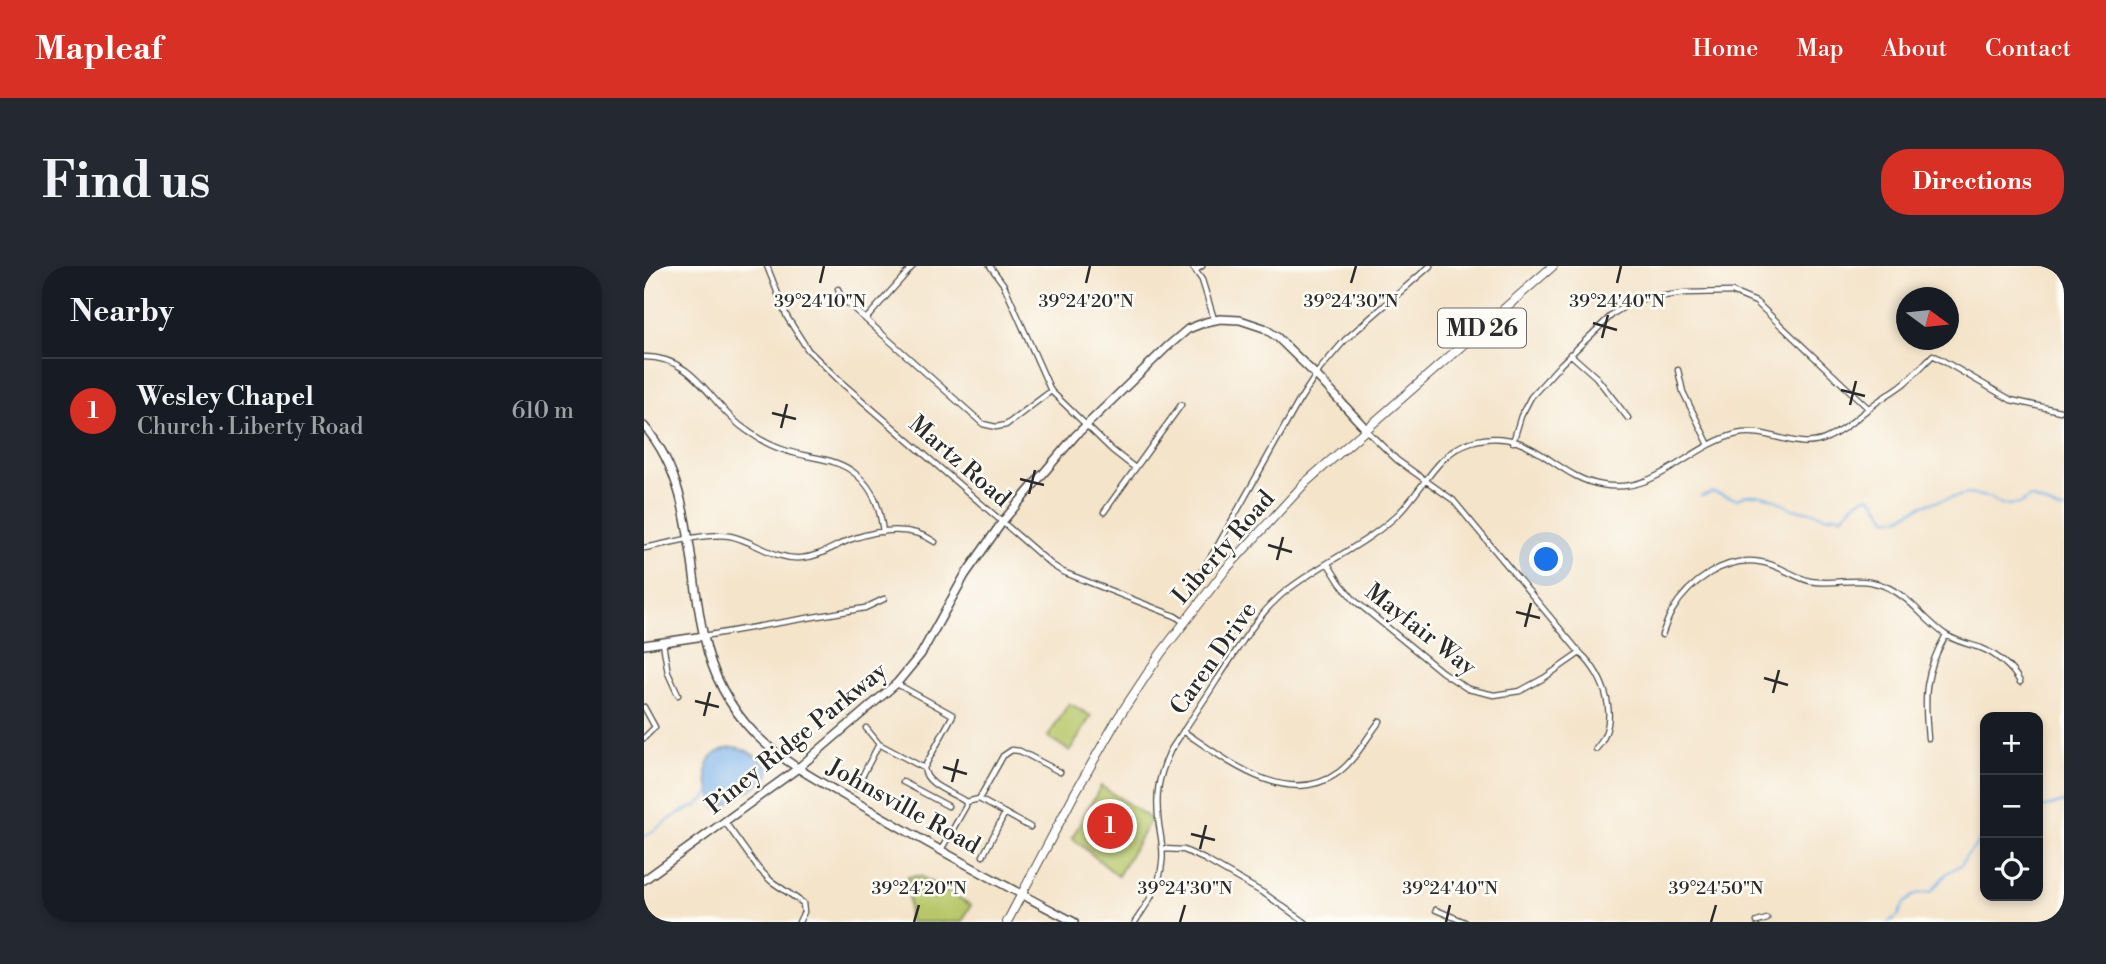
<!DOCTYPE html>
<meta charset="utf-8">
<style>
:root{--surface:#171b24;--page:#242831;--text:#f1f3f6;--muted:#9ea1a6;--line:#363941;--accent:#d93025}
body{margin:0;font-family:"Libre Bodoni",serif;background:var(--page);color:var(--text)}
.controls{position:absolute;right:21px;bottom:21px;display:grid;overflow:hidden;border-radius:14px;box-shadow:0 4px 10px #0003}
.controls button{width:63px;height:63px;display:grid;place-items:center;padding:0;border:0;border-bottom:2px solid var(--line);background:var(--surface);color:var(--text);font:35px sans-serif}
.compass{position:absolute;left:1252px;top:21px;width:63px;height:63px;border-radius:50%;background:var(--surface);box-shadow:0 4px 10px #0003;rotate:105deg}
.you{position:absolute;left:903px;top:294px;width:24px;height:24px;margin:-18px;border:5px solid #fff;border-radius:50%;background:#1a73e8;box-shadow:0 0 0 10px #1a73e833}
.badge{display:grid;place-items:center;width:46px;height:46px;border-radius:50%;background:var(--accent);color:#fff;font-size:23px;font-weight:700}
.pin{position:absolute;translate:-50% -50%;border:4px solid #fff;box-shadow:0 2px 7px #0006}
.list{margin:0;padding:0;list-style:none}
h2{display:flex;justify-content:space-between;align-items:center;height:91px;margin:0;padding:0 28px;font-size:30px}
h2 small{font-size:23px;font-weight:400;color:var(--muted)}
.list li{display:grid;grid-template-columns:46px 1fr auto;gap:21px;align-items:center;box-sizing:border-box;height:105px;padding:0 28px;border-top:2px solid var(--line)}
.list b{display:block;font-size:26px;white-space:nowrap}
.list p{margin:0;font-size:23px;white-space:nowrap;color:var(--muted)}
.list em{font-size:23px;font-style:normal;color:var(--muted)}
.icon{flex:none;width:38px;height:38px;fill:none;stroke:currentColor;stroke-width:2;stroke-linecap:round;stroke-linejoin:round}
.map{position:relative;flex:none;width:1420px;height:656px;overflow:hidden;border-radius:28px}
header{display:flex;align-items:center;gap:42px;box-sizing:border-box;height:98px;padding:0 35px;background:var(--accent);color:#fff}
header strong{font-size:33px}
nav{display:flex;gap:38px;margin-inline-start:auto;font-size:24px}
.intro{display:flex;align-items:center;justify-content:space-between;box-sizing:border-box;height:168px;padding:0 42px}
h1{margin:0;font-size:49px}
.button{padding:18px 32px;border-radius:28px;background:var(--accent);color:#fff;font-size:24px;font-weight:700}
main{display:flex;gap:42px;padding:0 42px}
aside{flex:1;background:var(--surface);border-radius:28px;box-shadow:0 4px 10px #0003}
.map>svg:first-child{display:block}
</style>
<header>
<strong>Mapleaf</strong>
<nav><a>Home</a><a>Map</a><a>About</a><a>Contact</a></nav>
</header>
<div class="intro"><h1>Find us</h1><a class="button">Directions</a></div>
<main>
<aside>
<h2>Nearby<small></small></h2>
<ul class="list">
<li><span class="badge">1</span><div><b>Wesley Chapel</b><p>Church · Liberty Road</p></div><em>610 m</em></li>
</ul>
</aside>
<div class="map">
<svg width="1420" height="656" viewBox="0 0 1420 656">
<rect width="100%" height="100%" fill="#fdfcf7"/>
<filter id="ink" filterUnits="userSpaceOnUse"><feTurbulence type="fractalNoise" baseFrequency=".0143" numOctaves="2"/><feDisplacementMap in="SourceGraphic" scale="14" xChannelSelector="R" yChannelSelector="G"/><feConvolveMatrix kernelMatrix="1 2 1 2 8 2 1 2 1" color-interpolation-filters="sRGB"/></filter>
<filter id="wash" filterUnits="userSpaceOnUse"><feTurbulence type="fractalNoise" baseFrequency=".00686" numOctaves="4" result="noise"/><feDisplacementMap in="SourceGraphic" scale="28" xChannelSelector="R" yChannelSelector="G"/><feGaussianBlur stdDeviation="1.57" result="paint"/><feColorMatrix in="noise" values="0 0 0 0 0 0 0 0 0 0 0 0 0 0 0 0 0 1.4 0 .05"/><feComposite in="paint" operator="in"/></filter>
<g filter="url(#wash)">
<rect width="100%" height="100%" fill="#f4e4ca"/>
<path fill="#b8c769" stroke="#72794a" stroke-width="2" d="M 425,437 L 447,450 L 426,485 L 404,471 Z
M 457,520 L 507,553 L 474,610 L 428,572 Z
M 276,610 L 327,639 L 318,656 L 265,656 L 264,611 Z"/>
<path fill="#78b1e8" stroke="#526e8a" stroke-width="2" d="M 87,481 C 103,481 113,492 125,501 L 126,505 L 123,513 L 75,543 L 71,541 C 64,515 51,490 87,481 Z"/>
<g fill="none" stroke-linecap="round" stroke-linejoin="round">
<path stroke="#78b1e8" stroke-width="2" d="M 1057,230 L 1069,226 L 1093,233 L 1102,229 L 1118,229 L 1130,233 L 1148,243 L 1169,246 L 1184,251 L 1191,249 L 1198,251 C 1206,241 1214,233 1226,230 L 1237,242 L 1243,252 L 1253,253 L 1279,239 L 1323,228 L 1345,231 L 1357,239 L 1376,238 L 1386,231 L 1416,244 L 1420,244
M 1394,543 L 1420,536
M 0,571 L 37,546 L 53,540 L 67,526
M 1244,656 L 1254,650 L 1260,637 L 1272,628 L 1287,626 L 1303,607 L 1318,598 C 1321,587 1334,579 1341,569"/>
</g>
</g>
<g filter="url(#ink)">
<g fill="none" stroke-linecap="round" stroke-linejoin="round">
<g stroke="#494743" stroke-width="7">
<path id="street" d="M 123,0 L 143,51 L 164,84 L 198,117 L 408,299 L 419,306 L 531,350 L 540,356
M 346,0 L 360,19 L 407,125 L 468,184 L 491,202
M 548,0 L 558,14 L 570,53
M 552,4 L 558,0
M 194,23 L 196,29 L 201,35 L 339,158 L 352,161 L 362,159 L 407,125
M 222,53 L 269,0
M 926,88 L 952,111 L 984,152
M 0,91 C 54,91 66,141 105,166 C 116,174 130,181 143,185 C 167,193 193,191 213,209 C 231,225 236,243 239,266
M 1034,104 L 1039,126 L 1065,179
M 722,164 L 753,194 L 809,234 L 936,387 C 961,409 977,455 952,483
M 869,176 L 877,150 L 887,131 L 917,98 L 970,47 L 985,38 L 998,33 L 1041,27 L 1088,26 L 1112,36 L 1224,142
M 460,246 L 537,139
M 0,282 C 23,278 63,266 86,270 C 111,275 130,294 157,292 C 176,291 191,279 208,273 C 234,264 267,259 291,276
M 684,298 L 696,317 L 710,334 L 798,406 L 824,423 L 850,429 L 876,425 L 900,412 L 936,387
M 550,317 L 574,279 L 655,135 L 676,103 L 701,74 L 786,0
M 1018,369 C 1021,361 1024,352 1028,345 C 1045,316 1081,290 1116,296 C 1134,298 1149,311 1166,315 C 1193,320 1217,308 1245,322 C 1268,333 1281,355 1302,369 C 1313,376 1325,378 1337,382 C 1352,388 1369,402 1376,416
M 60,370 L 221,342 L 240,333
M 19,377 L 24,407 L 34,429
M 253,418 L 309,449 L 280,502 C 282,520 308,526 322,536
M 0,441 L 11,461 L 0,472
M 222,462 L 235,478 L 280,502
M 539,465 C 582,494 644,544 695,506 C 712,493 723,471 736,455
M 1284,472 C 1280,430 1280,407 1302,369
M 259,516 L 304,540
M 212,522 L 235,478
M 335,533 L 359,490 L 368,484 L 376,485 L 416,506
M 322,536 L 335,533 L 386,561
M 81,556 L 114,602 L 127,615 L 159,637 L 160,646 L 155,656
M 519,583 L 540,584 L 560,593 L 621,628 L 661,656
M 297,584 L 322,540 L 322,536
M 339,590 L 361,547
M 792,644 L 821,656
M 491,656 C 504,637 516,620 518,597 C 520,584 517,572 515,559 C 511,529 514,512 526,485 C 542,461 558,438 573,414 C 593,385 609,354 636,330 C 672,299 718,282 753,249 C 778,226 793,186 827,176 C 887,158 909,211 958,219 C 1013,229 1044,180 1093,168 C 1123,161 1152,185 1181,173 C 1198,166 1210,154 1224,143 C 1235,134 1247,127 1258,119 C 1269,110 1279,99 1289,89 L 1367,134 L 1416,145
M 1113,656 L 1123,653"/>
</g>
<g stroke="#494743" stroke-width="10">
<path id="secondary" d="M 0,160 C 50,216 44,302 60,371 C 68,408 85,441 111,468 C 144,501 186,521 226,544 C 293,583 361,620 430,656
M 0,379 L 60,370
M 0,614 L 153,503 L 253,417 L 277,388 L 321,309 L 359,255 L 431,170 L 523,81 L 544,63 L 562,56 L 576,53 L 596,54 L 620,62 L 633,71 L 672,109 L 722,163"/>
</g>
<g stroke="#494743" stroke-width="10">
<path id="primary" d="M 363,656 L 431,527 L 474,452 L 517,387 L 582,303 L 662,216 L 909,0"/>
</g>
<use href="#street" stroke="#fff" stroke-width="4.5"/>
<use href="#secondary" stroke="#fff" stroke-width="7"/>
<use href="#primary" stroke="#fff" stroke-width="8"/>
</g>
</g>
<path fill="none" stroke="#2b2b2b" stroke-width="2.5" d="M 176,17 L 180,0M 442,17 L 446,0M 707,17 L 712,0M 973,17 L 977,0M 949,57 L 973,64M 958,72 L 964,49M 1197,124 L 1221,130M 1206,139 L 1212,115M 128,147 L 152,153M 137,162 L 143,138M 376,213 L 400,219M 385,228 L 391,204M 624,279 L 648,286M 633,294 L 639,271M 872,346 L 896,352M 881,361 L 887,337M 1120,412 L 1144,419M 1129,427 L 1135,404M 51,435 L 75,441M 60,450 L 66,426M 299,501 L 323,508M 308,516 L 314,493M 547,568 L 571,574M 556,583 L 562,559M 270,656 L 275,639M 536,656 L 541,639M 802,656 L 806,639M 1067,656 L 1072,639"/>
<g text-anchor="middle" stroke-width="5" stroke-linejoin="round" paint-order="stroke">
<rect fill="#fdfcf7" stroke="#6a6a68" stroke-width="2" x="794" y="42.5" width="88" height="39" rx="5"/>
<g font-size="23" font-weight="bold" fill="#2b2b2b">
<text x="838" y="70">MD 26</text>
</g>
<g font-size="24" fill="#2b2b2b" stroke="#fdfcf7">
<text transform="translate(316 195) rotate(41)" y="8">Martz Road</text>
<text transform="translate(579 281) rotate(-49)" y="8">Liberty Road</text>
<text transform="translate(777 363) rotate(38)" y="8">Mayfair Way</text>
<text transform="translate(569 392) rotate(-55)" y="8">Caren Drive</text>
<text transform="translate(152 472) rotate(-39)" y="8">Piney Ridge Parkway</text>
<text transform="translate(260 540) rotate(29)" y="8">Johnsville Road</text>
</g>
</g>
<g font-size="18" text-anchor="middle" fill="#2b2b2b" stroke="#fdfcf7" stroke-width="5" stroke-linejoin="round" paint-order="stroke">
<text x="176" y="41">39°24'10"N</text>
<text x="442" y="41">39°24'20"N</text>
<text x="707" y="41">39°24'30"N</text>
<text x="973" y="41">39°24'40"N</text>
<text x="275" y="628">39°24'20"N</text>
<text x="541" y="628">39°24'30"N</text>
<text x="806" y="628">39°24'40"N</text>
<text x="1072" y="628">39°24'50"N</text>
</g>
</svg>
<div class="controls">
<button>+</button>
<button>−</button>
<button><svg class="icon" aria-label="locate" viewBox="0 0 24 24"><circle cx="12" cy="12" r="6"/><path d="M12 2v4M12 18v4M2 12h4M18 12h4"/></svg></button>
</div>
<svg class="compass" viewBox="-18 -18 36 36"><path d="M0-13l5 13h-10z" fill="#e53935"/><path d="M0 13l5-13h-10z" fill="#9ea1a6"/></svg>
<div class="you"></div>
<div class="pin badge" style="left:466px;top:560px">1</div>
</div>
</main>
